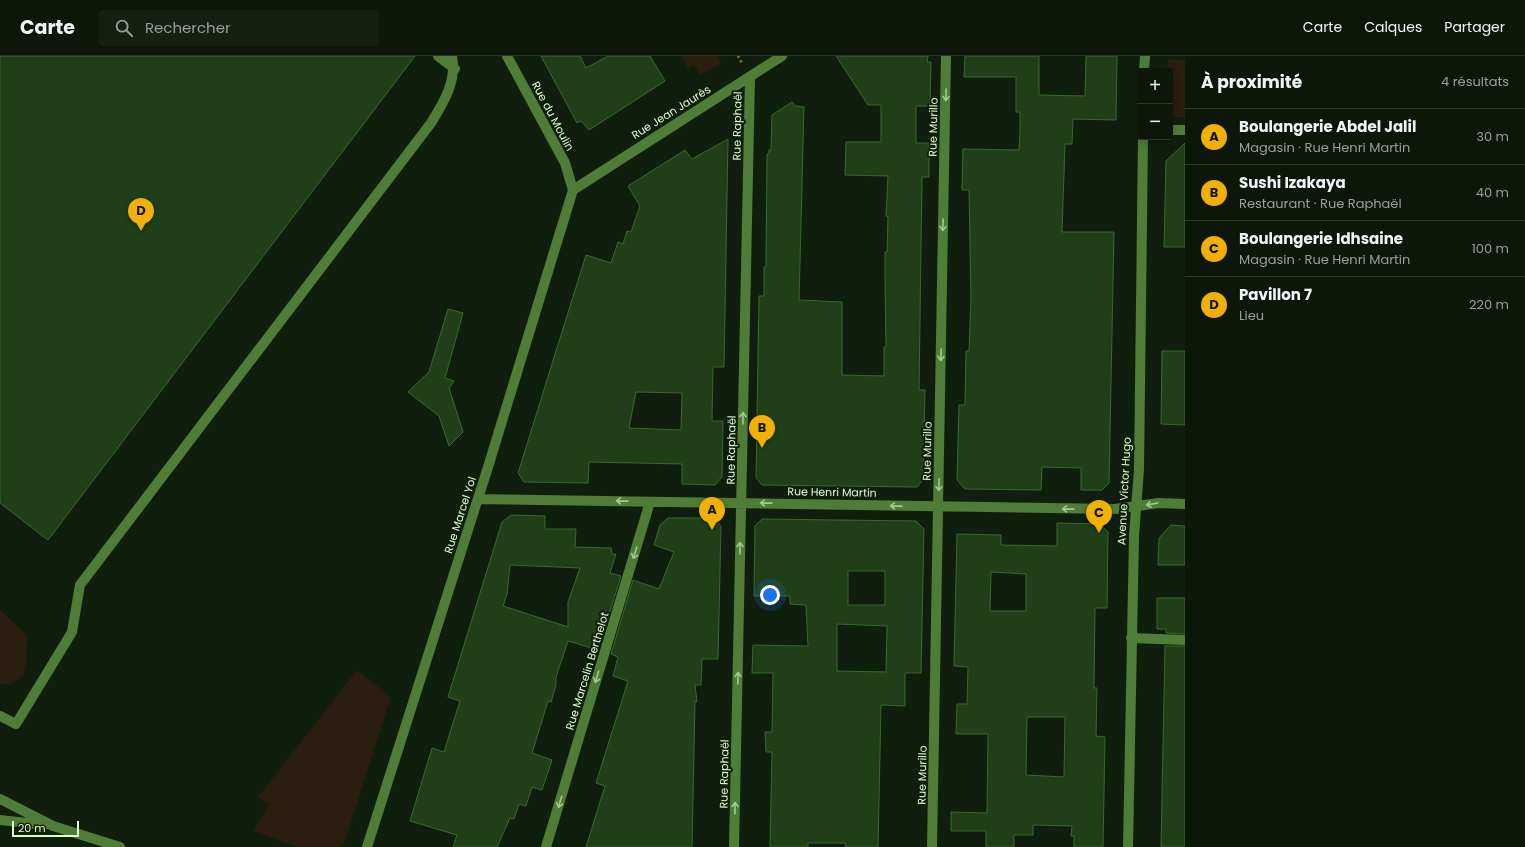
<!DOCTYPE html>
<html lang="fr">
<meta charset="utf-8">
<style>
:root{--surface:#0c170a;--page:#152013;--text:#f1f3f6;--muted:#9a9f9c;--line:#2c362b;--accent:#f1b104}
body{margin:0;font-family:Poppins,sans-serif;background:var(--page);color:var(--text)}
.controls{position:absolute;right:12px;top:12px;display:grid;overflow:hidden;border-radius:4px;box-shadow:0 2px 10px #0003}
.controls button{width:36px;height:36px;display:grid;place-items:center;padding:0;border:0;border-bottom:1px solid var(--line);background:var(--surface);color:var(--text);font:20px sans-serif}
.scale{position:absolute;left:12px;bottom:10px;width:67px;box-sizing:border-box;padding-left:4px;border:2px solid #d8fecb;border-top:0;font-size:11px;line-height:14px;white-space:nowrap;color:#d8fecb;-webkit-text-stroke:3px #101f0d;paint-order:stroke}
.you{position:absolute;left:770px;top:539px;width:14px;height:14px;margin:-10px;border:3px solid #fff;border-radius:50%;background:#1a73e8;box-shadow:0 0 0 6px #1a73e833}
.badge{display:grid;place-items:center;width:26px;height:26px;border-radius:50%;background:var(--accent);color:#111;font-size:13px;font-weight:700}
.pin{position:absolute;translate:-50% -33px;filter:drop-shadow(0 1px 2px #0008)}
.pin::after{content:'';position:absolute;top:21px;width:14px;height:12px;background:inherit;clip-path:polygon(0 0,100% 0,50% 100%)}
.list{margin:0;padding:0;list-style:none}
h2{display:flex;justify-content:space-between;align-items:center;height:52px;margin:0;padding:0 16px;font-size:17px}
h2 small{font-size:13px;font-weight:400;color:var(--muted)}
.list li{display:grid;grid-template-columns:26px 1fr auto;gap:12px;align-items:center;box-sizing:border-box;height:56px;padding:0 16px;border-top:1px solid var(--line)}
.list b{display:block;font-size:15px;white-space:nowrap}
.list p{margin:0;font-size:13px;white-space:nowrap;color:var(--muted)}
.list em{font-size:13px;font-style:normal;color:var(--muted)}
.icon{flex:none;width:22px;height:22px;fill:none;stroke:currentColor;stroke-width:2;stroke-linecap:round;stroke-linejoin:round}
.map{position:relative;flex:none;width:1185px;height:791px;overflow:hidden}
header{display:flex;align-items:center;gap:24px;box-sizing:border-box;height:56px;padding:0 20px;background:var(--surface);border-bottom:1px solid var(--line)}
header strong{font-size:19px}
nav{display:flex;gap:22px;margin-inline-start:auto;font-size:14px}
.search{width:280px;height:36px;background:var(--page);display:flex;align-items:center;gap:10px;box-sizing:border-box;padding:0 14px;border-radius:4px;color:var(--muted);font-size:15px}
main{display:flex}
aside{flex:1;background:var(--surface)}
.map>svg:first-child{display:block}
</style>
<header>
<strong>Carte</strong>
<div class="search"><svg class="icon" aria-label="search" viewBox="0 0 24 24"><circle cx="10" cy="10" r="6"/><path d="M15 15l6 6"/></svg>Rechercher</div>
<nav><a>Carte</a><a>Calques</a><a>Partager</a></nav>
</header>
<main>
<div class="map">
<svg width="1185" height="791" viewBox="0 0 1185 791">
<rect width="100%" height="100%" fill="#101f0d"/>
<path fill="#291e10" d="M 682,0 L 717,0 L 722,7 L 700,19 L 694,9 L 688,13 Z
M 1168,3 L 1185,4 L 1185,61 L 1173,61 L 1170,54 L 1170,15 L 1167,15 Z
M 0,554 L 27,579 L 26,608 L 23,620 L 9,629 L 0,628 Z
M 357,614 L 391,641 L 344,788 L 340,791 L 298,791 L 253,775 L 269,749 L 258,741 Z"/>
<path fill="#203f19" stroke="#366b2b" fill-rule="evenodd" d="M 0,0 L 415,0 L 48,484 L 0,447 Z
M 541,0 L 580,0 L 586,12 L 608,0 L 650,0 L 665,25 L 589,74 L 581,65 L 577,67 Z
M 836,0 L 928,0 L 927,6 L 931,6 L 930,50 L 916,50 L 916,87 L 929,87 L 929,121 L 922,121 L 919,334 L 925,334 L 923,424 L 917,431 L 762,429 L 756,422 L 759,240 L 764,240 L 764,211 L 766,211 L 767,98 L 769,98 L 769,94 L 771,94 L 772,59 L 792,46 L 795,50 L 804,51 L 799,244 L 842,246 L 842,319 L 884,320 L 884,291 L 886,291 L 885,225 L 885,196 L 887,196 L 888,161 L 886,160 L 888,120 L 845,119 L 846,86 L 881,86 L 881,49 L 868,49 Z
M 965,0 L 1039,0 L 1039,39 L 1085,40 L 1086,0 L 1117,0 L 1116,64 L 1073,63 L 1072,88 L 1065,88 L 1062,176 L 1114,176 L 1109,427 L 1102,434 L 1081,434 L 1081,412 L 1042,411 L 1041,434 L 965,433 L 957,424 L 959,349 L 965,349 L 966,295 L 969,295 L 971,243 L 969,134 L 962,134 L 963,93 L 1019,94 L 1020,73 L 1020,56 L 1016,56 L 1016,21 L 964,21 Z
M 728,83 L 724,311 L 713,311 L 712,365 L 723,365 L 722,421 L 715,429 L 682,428 L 682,408 L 589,406 L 588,427 L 524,426 L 518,417 L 586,199 L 611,207 L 618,186 L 623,188 L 627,175 L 631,176 L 640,150 L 628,130 L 685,94 L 692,103 ZM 636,336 L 682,337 L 681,374 L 629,372 Z
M 1185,87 L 1185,191 L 1164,191 L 1166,105 Z
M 448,253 L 463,257 L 445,322 L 454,325 L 449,332 L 463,376 L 449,390 L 439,360 L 408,336 L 429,316 Z
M 1162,295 L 1185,295 L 1185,369 L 1161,368 Z
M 511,459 L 545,460 L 545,473 L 576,473 L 575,491 L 611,492 L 612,498 L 616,498 L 610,517 L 621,520 L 598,594 L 568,585 L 556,621 L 556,629 L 551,646 L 548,645 L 532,697 L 552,704 L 542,734 L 532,731 L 526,750 L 519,748 L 514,763 L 510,762 L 497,791 L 453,791 L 457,779 L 410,765 L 432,692 L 444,696 L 460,645 L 448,641 L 502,466 ZM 510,509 L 580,512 L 568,546 L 568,571 L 503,550 L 507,538 Z
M 668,462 L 714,462 L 721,470 L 718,603 L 702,603 L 701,629 L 695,629 L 697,646 L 695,645 L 692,791 L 586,791 L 605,730 L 596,727 L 628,625 L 613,620 L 618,601 L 611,598 L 633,524 L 659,533 L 674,496 L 654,489 L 660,469 Z
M 762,463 L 916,465 L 924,473 L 921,617 L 905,617 L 905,650 L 881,649 L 878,791 L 846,791 L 845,787 L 808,787 L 808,791 L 770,791 L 772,696 L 766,696 L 765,676 L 772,676 L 773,617 L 752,617 L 753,589 L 808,590 L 806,549 L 790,548 L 790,540 L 754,540 L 755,470 ZM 848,515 L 885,515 L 885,549 L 848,549 ZM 837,568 L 887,570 L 886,616 L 837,615 Z
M 1057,467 L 1100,468 L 1108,476 L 1107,552 L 1095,552 L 1094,632 L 1097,632 L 1096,680 L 1105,681 L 1103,791 L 1074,791 L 1074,780 L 1071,780 L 1072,770 L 1033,769 L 1033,779 L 1014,779 L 1014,791 L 986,791 L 986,775 L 951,775 L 951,756 L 987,757 L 988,678 L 956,678 L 957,648 L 967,648 L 968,611 L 954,610 L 957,478 L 1001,479 L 1001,489 L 1057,490 ZM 991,516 L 1026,518 L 1026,555 L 990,555 ZM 1027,661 L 1065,661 L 1064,721 L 1026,719 Z
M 1171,469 L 1185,470 L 1185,509 L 1158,509 L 1159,482 Z
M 1157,542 L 1185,542 L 1185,578 L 1166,577 L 1166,573 L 1157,573 Z
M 1165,590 L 1185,590 L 1185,791 L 1161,791 Z"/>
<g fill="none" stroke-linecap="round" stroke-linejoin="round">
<path stroke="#ae772f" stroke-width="2.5" stroke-dasharray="2 3" stroke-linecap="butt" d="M 738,0 L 742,7"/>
<path stroke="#4f7d38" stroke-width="10" d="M 438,0 L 455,13
M 507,0 L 565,107 L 573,134
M 1144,15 L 1145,0
M 1170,74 L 1185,74
M 573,134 L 782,0
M 478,443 L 1115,453 L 1159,447 L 1185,448
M 1131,582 L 1185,584
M 0,660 L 16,668 L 72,576 L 80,529 L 431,67 C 444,46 457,25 452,0
M 0,743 L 53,770 L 120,791
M 0,764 L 44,769
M 367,791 L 488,411 L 573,134
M 546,791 L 650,446
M 734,791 L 750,21
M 932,791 L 946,0
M 1128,791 L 1134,480 L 1139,413 L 1143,81"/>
</g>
<defs><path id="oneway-shaft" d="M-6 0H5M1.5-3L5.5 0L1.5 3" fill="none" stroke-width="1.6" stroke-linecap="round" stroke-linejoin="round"/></defs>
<g stroke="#a1ca90">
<use href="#oneway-shaft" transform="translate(946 39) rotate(91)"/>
<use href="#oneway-shaft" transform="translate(943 169) rotate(91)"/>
<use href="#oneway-shaft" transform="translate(941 299) rotate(91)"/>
<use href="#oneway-shaft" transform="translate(743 362) rotate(-89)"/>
<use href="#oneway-shaft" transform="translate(939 429) rotate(91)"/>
<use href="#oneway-shaft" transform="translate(622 445) rotate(-179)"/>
<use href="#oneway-shaft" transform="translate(766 447) rotate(-179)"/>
<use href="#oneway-shaft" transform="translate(1152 448) rotate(170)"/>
<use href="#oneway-shaft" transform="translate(896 450) rotate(-179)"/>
<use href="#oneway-shaft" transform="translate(1068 453) rotate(-179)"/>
<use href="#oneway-shaft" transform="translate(740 492) rotate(-89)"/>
<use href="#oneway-shaft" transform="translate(635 497) rotate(107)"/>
<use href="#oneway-shaft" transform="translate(597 621) rotate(107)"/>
<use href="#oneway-shaft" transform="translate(738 622) rotate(-89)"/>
<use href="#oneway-shaft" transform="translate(560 746) rotate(107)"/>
<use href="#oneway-shaft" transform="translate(735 752) rotate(-89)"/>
</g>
<g text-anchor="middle" stroke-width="4" stroke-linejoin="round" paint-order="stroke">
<g font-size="11" fill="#d8fecb" stroke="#101f0d">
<text transform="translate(671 56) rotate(-32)" y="4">Rue Jean Jaurès</text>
<text transform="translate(553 60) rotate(62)" y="4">Rue du Moulin</text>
<text transform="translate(737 70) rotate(-89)" y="4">Rue Raphaël</text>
<text transform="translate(933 71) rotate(-89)" y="4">Rue Murillo</text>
<text transform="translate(731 394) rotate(-89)" y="4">Rue Raphaël</text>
<text transform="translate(927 395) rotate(-89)" y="4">Rue Murillo</text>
<text transform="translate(1124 435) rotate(-87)" y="4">Avenue Victor Hugo</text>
<text transform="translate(832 436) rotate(1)" y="4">Rue Henri Martin</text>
<text transform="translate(460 459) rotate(-72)" y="4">Rue Marcel Yol</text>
<text transform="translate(587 615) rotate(-73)" y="4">Rue Marcelin Berthelot</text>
<text transform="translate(724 718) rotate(-89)" y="4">Rue Raphaël</text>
<text transform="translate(922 719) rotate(-89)" y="4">Rue Murillo</text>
</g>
</g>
</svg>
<div class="controls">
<button>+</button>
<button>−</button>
</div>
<div class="scale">20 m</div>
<div class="you"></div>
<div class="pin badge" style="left:712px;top:474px">A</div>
<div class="pin badge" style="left:762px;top:392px">B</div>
<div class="pin badge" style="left:1099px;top:477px">C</div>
<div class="pin badge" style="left:141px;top:175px">D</div>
</div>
<aside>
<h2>À proximité<small>4 résultats</small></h2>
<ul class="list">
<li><span class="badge">A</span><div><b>Boulangerie Abdel Jalil</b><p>Magasin · Rue Henri Martin</p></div><em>30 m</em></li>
<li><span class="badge">B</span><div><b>Sushi Izakaya</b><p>Restaurant · Rue Raphaël</p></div><em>40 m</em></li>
<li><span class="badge">C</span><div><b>Boulangerie Idhsaine</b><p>Magasin · Rue Henri Martin</p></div><em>100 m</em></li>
<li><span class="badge">D</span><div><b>Pavillon 7</b><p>Lieu</p></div><em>220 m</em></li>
</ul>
</aside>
</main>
